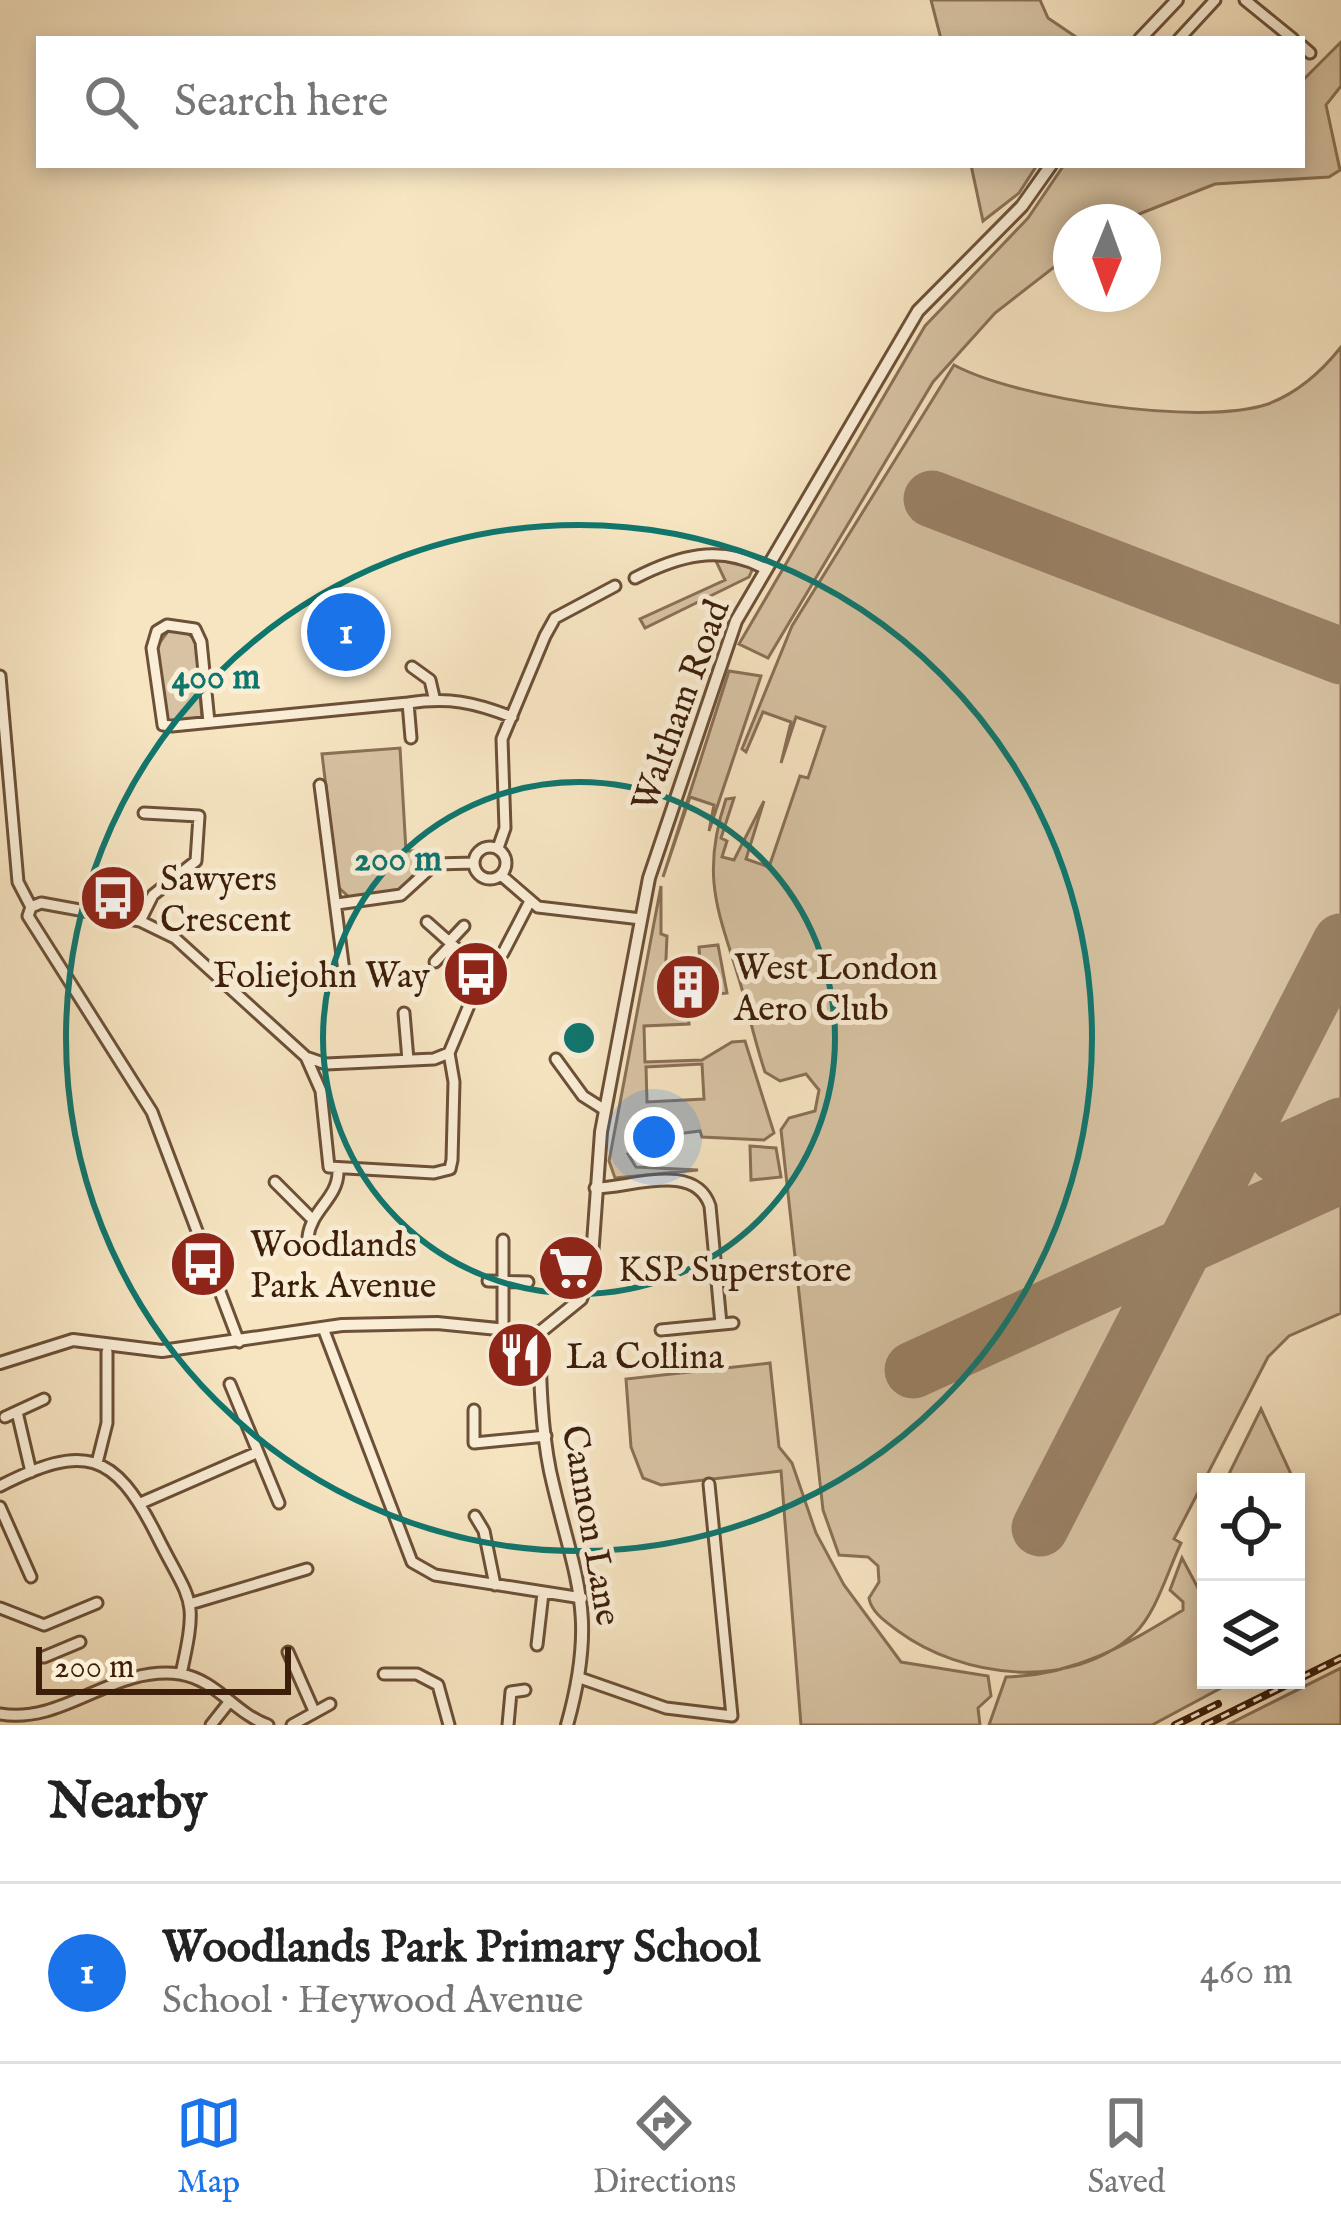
<!DOCTYPE html>
<meta charset="utf-8">
<style>
:root{--surface:#fff;--page:#f2f2f2;--text:#222;--muted:#767676;--line:#e0e0e0;--accent:#1a73e8}
body{margin:0;font-family:"IM FELL English",serif;background:var(--page);color:var(--text)}
.controls{position:absolute;right:36px;bottom:36px;display:grid;overflow:hidden;border-radius:0px;box-shadow:0 6px 18px #0003}
.controls button{width:108px;height:108px;display:grid;place-items:center;padding:0;border:0;border-bottom:3px solid var(--line);background:var(--surface);color:var(--text);font:60px sans-serif}
.compass{position:absolute;left:1053px;top:204px;width:108px;height:108px;border-radius:50%;background:var(--surface);box-shadow:0 6px 18px #0003;rotate:181deg}
.scale{position:absolute;left:36px;bottom:30px;width:255px;box-sizing:border-box;padding-left:12px;border:6px solid #3d1e09;border-top:0;font-size:33px;line-height:42px;white-space:nowrap;color:#3d1e09;-webkit-text-stroke:9px #faeed7;paint-order:stroke}
.you{position:absolute;left:654px;top:1137px;width:42px;height:42px;margin:-30px;border:9px solid #fff;border-radius:50%;background:#1a73e8;box-shadow:0 0 0 18px #1a73e833}
.badge{display:grid;place-items:center;width:78px;height:78px;border-radius:50%;background:var(--accent);color:#fff;font-size:39px;font-weight:700}
.pin{position:absolute;translate:-50% -50%;border:6px solid #fff;box-shadow:0 3px 12px #0006}
.list{margin:0;padding:0;list-style:none}
h2{display:flex;justify-content:space-between;align-items:center;height:156px;margin:0;padding:0 48px;font-size:51px}
h2 small{font-size:39px;font-weight:400;color:var(--muted)}
.list li{display:grid;grid-template-columns:78px 1fr auto;gap:36px;align-items:center;box-sizing:border-box;height:180px;padding:0 48px;border-top:3px solid var(--line)}
.list b{display:block;font-size:45px;white-space:nowrap}
.list p{margin:0;font-size:39px;white-space:nowrap;color:var(--muted)}
.list em{font-size:39px;font-style:normal;color:var(--muted)}
.icon{flex:none;width:66px;height:66px;fill:none;stroke:currentColor;stroke-width:2;stroke-linecap:round;stroke-linejoin:round}
.map{position:relative;flex:none;width:1341px;height:1725px;overflow:hidden}
.search{position:absolute;background:var(--surface);box-shadow:0 6px 18px #0003;left:36px;right:36px;top:36px;height:132px;display:flex;align-items:center;gap:30px;box-sizing:border-box;padding:0 42px;border-radius:0px;color:var(--muted);font-size:45px}
.sheet{height:336px;background:var(--surface)}
nav{display:flex;justify-content:space-around;align-items:center;box-sizing:border-box;height:168px;border-top:3px solid var(--line);background:var(--surface);font-size:33px;color:var(--muted)}
nav a{display:grid;justify-items:center;gap:6px}
nav .on{color:var(--accent)}
.map>svg:first-child{display:block}
</style>
<div class="map">
<svg width="1341" height="1725" viewBox="0 0 1341 1725">
<rect width="100%" height="100%" fill="#f7e5c2"/>
<filter id="stains"><feTurbulence type="fractalNoise" baseFrequency=".00167" numOctaves="4"/><feColorMatrix values="0 0 0 0 .2 0 0 0 0 .09 0 0 0 0 .02 0 0 0 .5 -.17"/></filter>
<radialGradient id="worn" r=".72"><stop offset=".6" stop-color="#630" stop-opacity="0"/><stop offset="1" stop-color="#630" stop-opacity=".3"/></radialGradient>
<path fill="#d7c3a3" stroke="#8a7056" stroke-width="3" fill-rule="evenodd" d="M 931,0 L 1040,0 L 1048,18 L 1079,39 L 941,39 Z
M 1341,42 L 1341,86 L 1326,105 L 1340,170 L 1329,177 L 1215,184 L 1119,222 L 1071,222 L 1071,254 L 995,313 L 933,382 L 768,658 L 739,644 L 925,326 L 1028,218 L 1064,165 L 1302,165 L 1302,81 Z
M 971,165 L 1037,165 L 1019,193 L 983,221 Z
M 1341,347 L 1341,1313 L 1289,1336 L 1268,1357 L 1174,1539 L 1181,1543 C 1168,1570 1156,1614 1134,1634 C 1070,1692 962,1678 898,1631 C 886,1622 871,1612 869,1598 L 879,1582 L 878,1566 L 868,1557 L 839,1555 L 823,1510 L 781,1130 L 789,1118 L 815,1111 L 819,1090 L 806,1074 L 780,1081 L 765,1072 C 757,1048 751,1024 745,1000 C 724,921 697,885 726,799 L 734,798 L 721,838 L 727,841 L 722,857 L 734,860 L 764,801 L 746,859 L 769,867 L 800,776 L 808,778 L 825,727 L 796,717 L 781,763 L 791,722 L 763,712 L 746,752 L 742,749 L 792,626 L 954,365 C 1017,399 1200,427 1268,404 C 1297,393 1322,371 1341,347 Z
M 715,559 L 753,568 L 749,577 L 645,628 L 640,619 L 725,580 Z
M 182,629 L 196,640 L 202,719 L 169,722 L 164,717 L 157,646 L 169,630 Z
M 729,671 L 761,676 L 709,831 L 714,805 L 690,797 L 663,877 Z
M 400,748 L 406,851 L 419,851 L 419,869 L 400,890 L 349,897 L 338,887 L 322,754 Z
M 661,886 L 661,934 L 667,936 L 664,1004 L 687,1003 L 689,1024 L 644,1026 L 645,1062 L 702,1060 L 732,1042 L 745,1041 L 774,1133 L 764,1140 L 702,1137 L 700,1131 L 669,1135 L 669,1142 L 638,1140 L 638,1147 L 631,1149 L 639,1152 L 628,1154 L 636,1167 L 698,1170 L 615,1178 L 609,1161 ZM 702,1064 L 704,1099 L 647,1102 L 646,1067 Z
M 718,945 L 727,993 L 702,996 L 699,947 Z
M 750,1146 L 776,1148 L 781,1177 L 751,1180 Z
M 770,1363 L 779,1447 L 792,1463 L 816,1533 L 844,1585 L 901,1662 L 988,1676 L 991,1696 L 978,1708 L 980,1725 L 801,1725 L 781,1471 L 661,1485 L 643,1478 L 631,1447 L 626,1379 Z
M 1261,1409 L 1291,1474 L 1276,1482 L 1225,1482 Z
M 1182,1558 L 1206,1603 L 1206,1680 L 1236,1680 L 1152,1725 L 989,1725 L 1006,1677 C 1076,1675 1124,1646 1183,1610 L 1183,1602 L 1170,1590 Z
M 1341,1668 L 1341,1725 L 1227,1725 Z"/>
<g fill="none" stroke-linecap="round" stroke-linejoin="round">
<path stroke="#9a8266" stroke-width="57" d="M 932,499 L 1341,656
M 1278,1155 L 1341,1126
M 913,1370 L 1341,1175
M 1040,1528 L 1341,942"/>
<g stroke="#6c5037" stroke-width="15">
<path id="minor" d="M 1245,0 L 1293,39
M 1179,39 L 1215,0
M 1302,46 L 1310,53
M 635,578 C 678,556 719,544 764,568
M 412,667 L 430,680 L 434,697
M 0,676 L 18,882 L 31,907
M 408,703 L 411,738
M 209,722 L 201,642 L 195,629 L 167,625 L 157,631 L 152,648 L 163,725 L 172,726 L 408,703 C 449,697 473,702 512,717
M 320,785 L 345,979
M474 863a16 16 0 1 1 32 0a16 16 0 1 1-32 0Z
M 498,848 L 505,828 L 502,739 L 545,636 L 555,618 L 615,586
M 501,875 L 538,907 L 641,919
M 337,904 L 401,895 L 435,864 L 474,863
M 140,921 L 153,895 L 196,861 L 199,816 L 144,813
M 427,922 L 483,972
M 449,942 L 464,926
M 435,962 L 452,944
M 404,1013 L 408,1060
M 306,1057 L 321,1091 L 329,1167 L 434,1173 L 450,1169 L 452,1160 L 454,1082 L 449,1053
M 556,1059 L 583,1096 L 605,1110
M 275,1182 L 310,1217
M 595,1188 C 630,1188 695,1161 710,1206 L 721,1324
M 308,1237 C 311,1210 338,1198 338,1172
M 503,1240 L 503,1329
M 488,1281 L 528,1282
M 323,1328 L 412,1562 L 435,1575 L 582,1598
M 661,1330 L 733,1323
M 239,1342 L 152,1112 L 28,916 L 31,907 L 41,903 L 140,921 L 175,938 L 306,1057 L 326,1064 L 434,1059 L 449,1053 L 483,972 L 503,953 L 529,903
M 230,1384 L 279,1503
M 474,1410 L 474,1443 L 546,1436
M 17,1412 L 31,1472
M 5,1417 L 44,1399
M 97,1463 L 107,1423 L 107,1352
M 0,1486 C 84,1443 114,1451 156,1534 C 191,1605 199,1593 181,1674
M 141,1503 L 256,1453
M 0,1507 L 31,1577
M 475,1516 L 484,1531 L 495,1585
M 193,1603 L 307,1569
M 0,1608 L 44,1625 L 97,1603
M 537,1645 L 543,1593
M 288,1652 L 314,1711
M 44,1657 L 80,1642
M 384,1674 L 417,1674 L 438,1685 L 449,1725
M 580,1678 L 666,1708 L 732,1716 L 709,1484
M 0,1714 C 64,1725 112,1665 180,1674 C 217,1680 234,1713 268,1725
M 211,1725 L 230,1701
M 292,1725 L 330,1704
M 508,1725 L 511,1692 L 525,1690"/>
</g>
<g stroke="#6c5037" stroke-width="16">
<path id="tertiary" d="M 1140,39 L 1177,0
M 539,1333 L 581,1299 L 591,1271 L 601,1132 L 649,878 L 736,621 L 918,311 L 1022,206 L 1051,165
M 539,1333 C 540,1378 541,1426 550,1471 C 574,1579 599,1611 567,1725
M 0,1363 L 73,1340 L 162,1351 L 342,1325 L 437,1323 L 539,1333"/>
</g>
<use href="#minor" stroke="#faeed7" stroke-width="9"/>
<use href="#tertiary" stroke="#faeed7" stroke-width="10"/>
<g stroke="#3d1e09" stroke-width="8">
<path id="rail" d="M 1175,1725 L 1218,1704
M 1205,1725 L 1341,1658"/>
</g>
<use href="#rail" stroke="#faeed7" stroke-width="3" stroke-dasharray="9" stroke-linecap="butt"/>
</g>
<g fill="none" stroke="#0f766e" stroke-width="6">
<circle cx="579" cy="1038" r="256"/>
<circle cx="579" cy="1038" r="513"/>
</g>
<defs>
<g id="bus-disc" transform="scale(3.45)"><circle r="9.5" fill="#8f2418" stroke="#faeed7"/><path d="M-5-6H5V4H4V6H2V4H-2V6H-4V4H-5ZM-3.5-4V0h7V-4ZM-3.5 1.2v1.5H-2V1.2ZM2 1.2v1.5H3.5V1.2Z" fill="#fff"/></g>
<g id="building-disc" transform="scale(3.45)"><circle r="9.5" fill="#8f2418" stroke="#faeed7"/><path d="M-4-6H4V6H1V3H-1V6H-4ZM-2.5-4.3h1.7v1.8h-1.7ZM.8-4.3h1.7v1.8H.8ZM-2.5-1h1.7V.8h-1.7ZM.8-1h1.7V.8H.8Z" fill="#fff"/></g>
<g id="supermarket-disc" transform="scale(3.45)"><circle r="9.5" fill="#8f2418" stroke="#faeed7"/><path d="M-6-5.5h2.5l.6 2H6L4.5 2H-2.5L-4.4-4H-6ZM-1.5 3.2a1.3 1.3 0 1 0 .1 0ZM3 3.2a1.3 1.3 0 1 0 .1 0Z" fill="#fff"/></g>
<g id="restaurant-disc" transform="scale(3.45)"><circle r="9.5" fill="#8f2418" stroke="#faeed7"/><path d="M-5-6h1v4h1v-4h1v4h1v-4h1v5L-1.5 .5V6h-2V.5L-5-1ZM5-6V6H3V1.5H1.5Q1.5-4 5-6Z" fill="#fff"/></g>
</defs>
<g fill-rule="evenodd">
<use href="#bus-disc" x="113" y="898"/>
<use href="#bus-disc" x="476" y="974"/>
<use href="#building-disc" x="688" y="987"/>
<use href="#bus-disc" x="203" y="1264"/>
<use href="#supermarket-disc" x="571" y="1268"/>
<use href="#restaurant-disc" x="520" y="1355"/>
</g>
<g text-anchor="middle" stroke-width="10" stroke-linejoin="round" paint-order="stroke">
<g font-size="36" fill="#3d1e09" stroke="#faeed7">
<text transform="translate(679 705) rotate(-70)" y="13">Waltham Road</text>
<text transform="translate(593 1525) rotate(80)" y="13">Cannon Lane</text>
</g>
<g font-size="36" fill="#3d1e09" stroke="#faeed7" text-anchor="start">
<text x="160" y="890">Sawyers<tspan x="160" dy="41">Crescent</tspan></text>
<text x="734" y="979">West London<tspan x="734" dy="41">Aero Club</tspan></text>
<text x="430" y="987" text-anchor="end">Foliejohn Way</text>
<text x="250" y="1256">Woodlands<tspan x="250" dy="41">Park Avenue</tspan></text>
<text x="618" y="1281">KSP Superstore</text>
<text x="566" y="1368">La Collina</text>
</g>
</g>
<circle cx="579" cy="1038" r="18" fill="#0f766e" stroke="#faeed7" stroke-width="6"/>
<g font-size="36" text-anchor="middle" font-weight="bold" fill="#0f766e" stroke="#faeed7" stroke-width="10" stroke-linejoin="round" paint-order="stroke">
<text x="216" y="688">400 m</text>
<text x="398" y="870">200 m</text>
</g>
<rect width="100%" height="100%" filter="url(#stains)"/>
<rect width="100%" height="100%" fill="url(#worn)"/>
</svg>
<div class="controls">
<button><svg class="icon" aria-label="locate" viewBox="0 0 24 24"><circle cx="12" cy="12" r="6"/><path d="M12 2v4M12 18v4M2 12h4M18 12h4"/></svg></button>
<button><svg class="icon" aria-label="layers" viewBox="0 0 24 24"><path d="M12 4l9 5-9 5-9-5zM3 14l9 5 9-5"/></svg></button>
</div>
<svg class="compass" viewBox="-18 -18 36 36"><path d="M0-13l5 13h-10z" fill="#e53935"/><path d="M0 13l5-13h-10z" fill="#767676"/></svg>
<div class="scale">200 m</div>
<div class="you"></div>
<div class="pin badge" style="left:346px;top:632px">1</div>
<div class="search"><svg class="icon" aria-label="search" viewBox="0 0 24 24"><circle cx="10" cy="10" r="6"/><path d="M15 15l6 6"/></svg>Search here</div>
</div>
<section class="sheet">
<h2>Nearby<small></small></h2>
<ul class="list">
<li><span class="badge">1</span><div><b>Woodlands Park Primary School</b><p>School · Heywood Avenue</p></div><em>460 m</em></li>
</ul>
</section>
<nav>
<a class="on"><svg class="icon" aria-label="map" viewBox="0 0 24 24"><path d="M3 6l6-2 6 2 6-2v14l-6 2-6-2-6 2zM9 4v14M15 6v14"/></svg>Map</a>
<a><svg class="icon" aria-label="directions" viewBox="0 0 24 24"><path d="M12 3l9 9-9 9-9-9zM9 14v-3h6M13 9l2 2-2 2"/></svg>Directions</a>
<a><svg class="icon" aria-label="saved" viewBox="0 0 24 24"><path d="M7 4h10v16l-5-4-5 4z"/></svg>Saved</a>
</nav>
